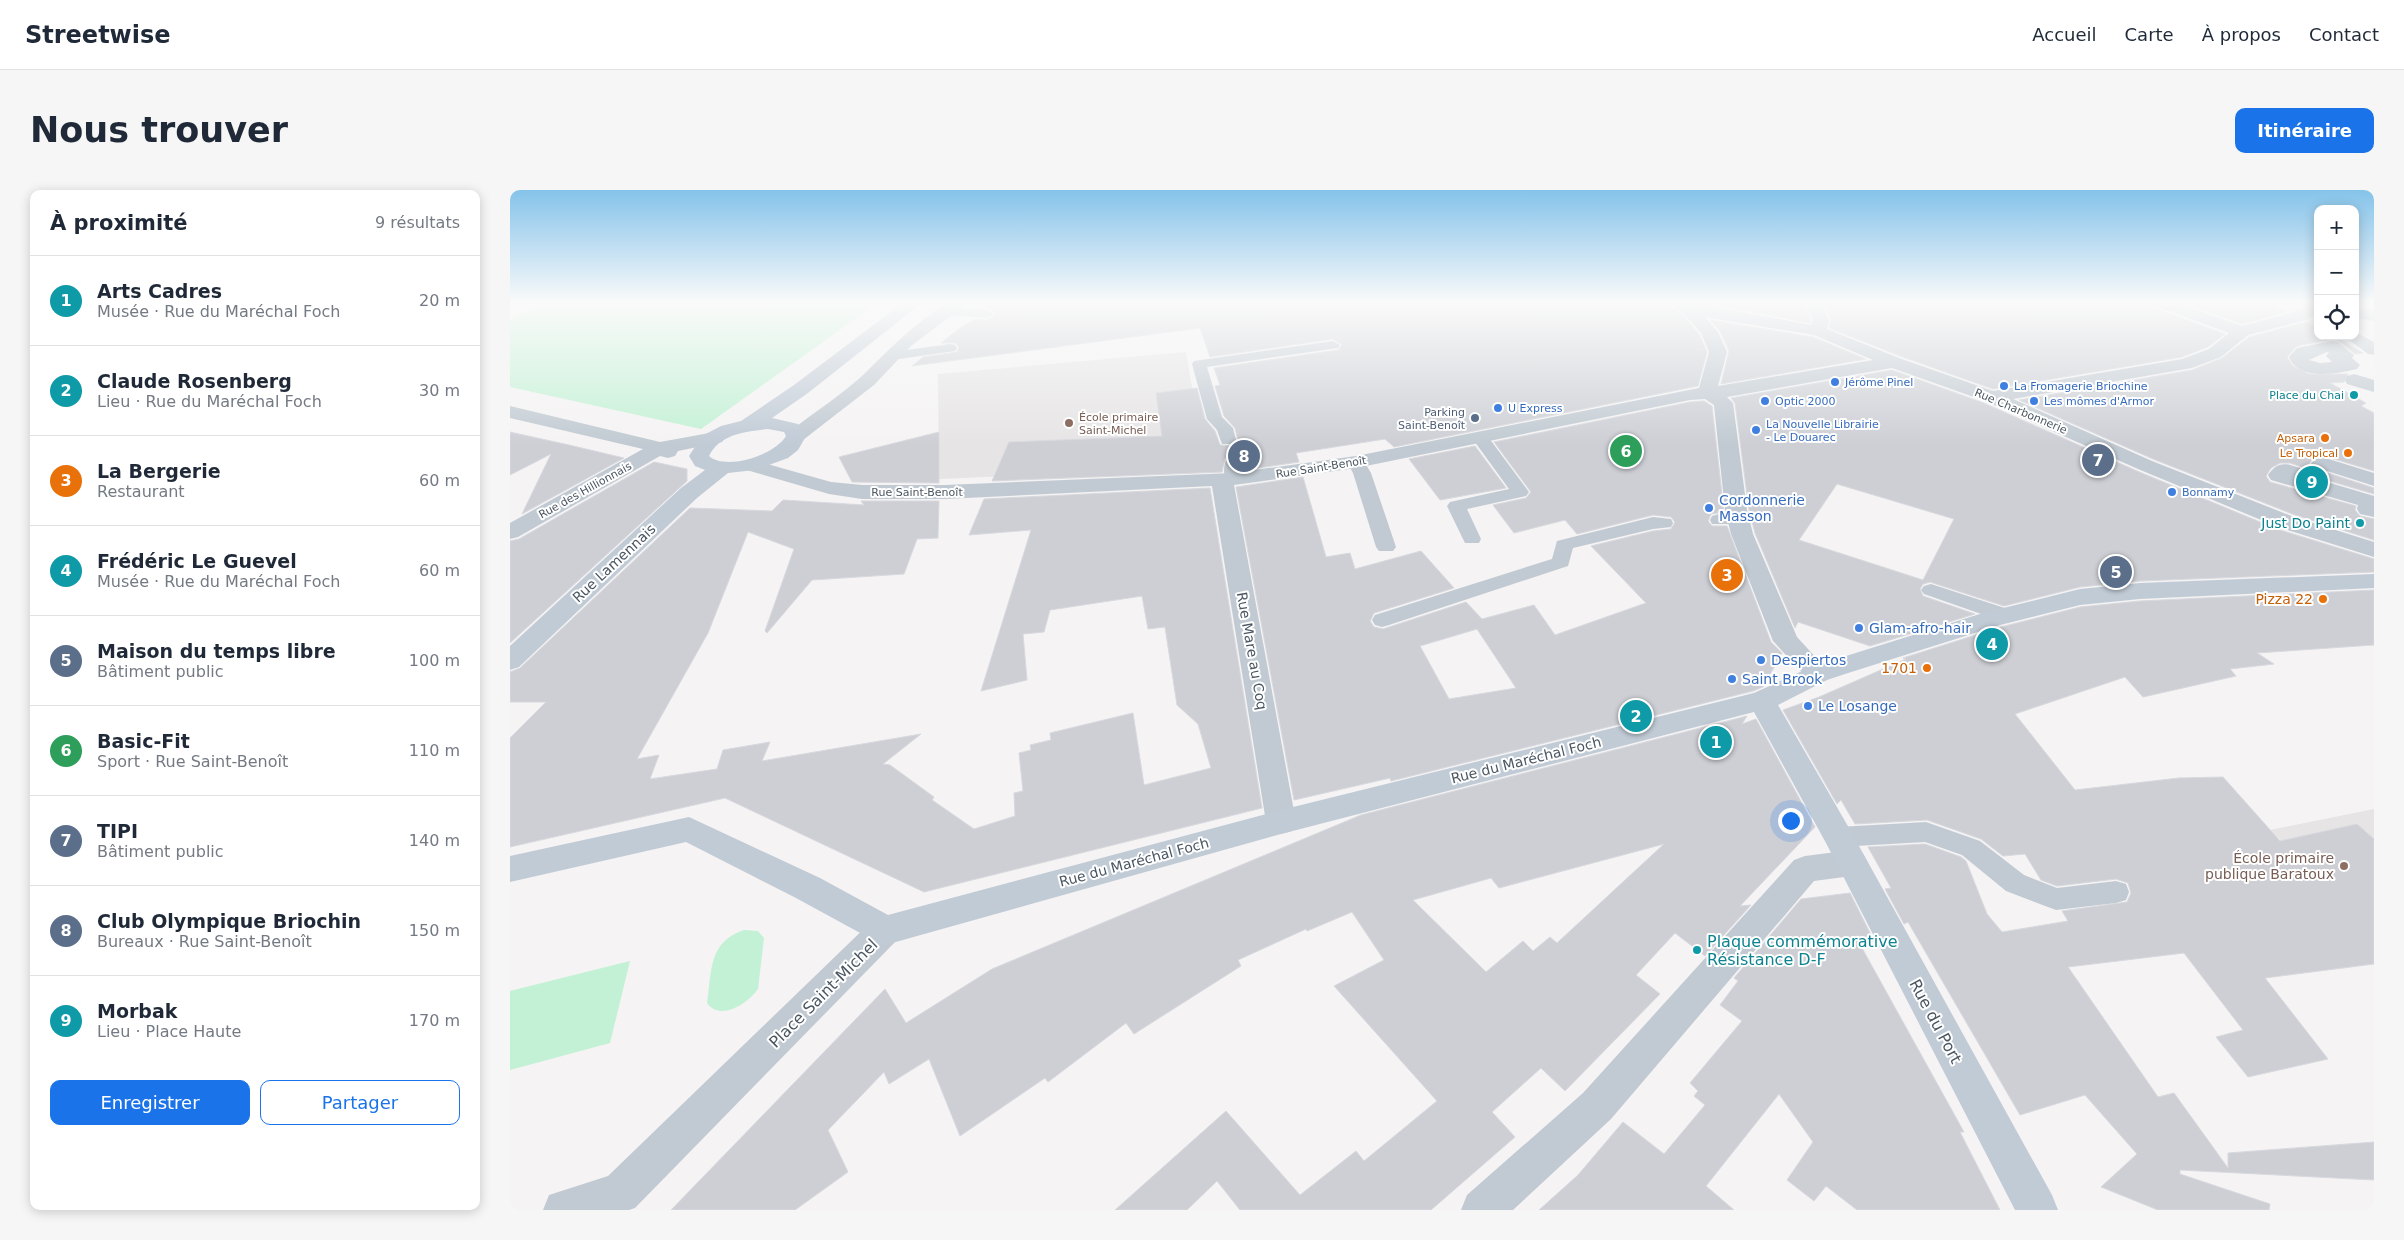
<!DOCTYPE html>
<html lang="fr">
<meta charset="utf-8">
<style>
:root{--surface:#fff;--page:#f6f6f7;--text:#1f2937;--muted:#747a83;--line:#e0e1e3;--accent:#1a73e8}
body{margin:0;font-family:"DejaVu Sans",sans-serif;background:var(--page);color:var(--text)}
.controls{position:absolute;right:15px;top:15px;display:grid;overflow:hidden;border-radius:10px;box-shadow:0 2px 12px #0003}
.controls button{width:45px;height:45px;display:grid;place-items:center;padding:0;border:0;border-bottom:1px solid var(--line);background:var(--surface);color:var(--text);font:25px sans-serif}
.you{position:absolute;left:1280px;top:630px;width:18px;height:18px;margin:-12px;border:4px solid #fff;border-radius:50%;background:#1a73e8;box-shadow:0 0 0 8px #1a73e833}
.badge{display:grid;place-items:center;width:32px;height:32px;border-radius:50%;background:var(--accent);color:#fff;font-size:16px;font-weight:700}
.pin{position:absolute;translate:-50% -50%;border:2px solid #fff;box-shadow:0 1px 5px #0006}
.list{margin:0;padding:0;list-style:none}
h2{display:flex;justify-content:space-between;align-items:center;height:65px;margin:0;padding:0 20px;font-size:21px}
h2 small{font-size:16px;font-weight:400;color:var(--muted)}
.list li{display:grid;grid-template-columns:32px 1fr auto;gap:15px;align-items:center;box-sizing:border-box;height:90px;padding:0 20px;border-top:1px solid var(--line)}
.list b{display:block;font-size:19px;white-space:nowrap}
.list p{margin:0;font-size:16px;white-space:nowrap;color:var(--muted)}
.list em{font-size:16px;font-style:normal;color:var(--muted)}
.actions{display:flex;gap:10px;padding:15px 20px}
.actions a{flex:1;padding:11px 0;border:1px solid var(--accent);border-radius:10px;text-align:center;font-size:18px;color:var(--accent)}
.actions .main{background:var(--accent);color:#fff}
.icon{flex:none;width:28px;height:28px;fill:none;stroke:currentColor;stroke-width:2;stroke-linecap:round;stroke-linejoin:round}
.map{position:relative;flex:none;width:1864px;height:1020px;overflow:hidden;border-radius:10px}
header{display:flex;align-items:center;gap:30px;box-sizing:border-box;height:70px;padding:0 25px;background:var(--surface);border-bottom:1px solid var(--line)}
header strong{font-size:24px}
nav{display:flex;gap:28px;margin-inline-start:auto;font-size:18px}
.intro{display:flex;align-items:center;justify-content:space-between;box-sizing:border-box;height:120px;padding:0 30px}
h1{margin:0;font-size:35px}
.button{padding:12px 22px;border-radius:10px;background:var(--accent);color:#fff;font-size:18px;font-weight:700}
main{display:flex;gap:30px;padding:0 30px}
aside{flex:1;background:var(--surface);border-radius:10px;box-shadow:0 2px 12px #0003}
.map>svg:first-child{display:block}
</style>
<header>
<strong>Streetwise</strong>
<nav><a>Accueil</a><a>Carte</a><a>À propos</a><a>Contact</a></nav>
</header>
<div class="intro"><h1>Nous trouver</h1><a class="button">Itinéraire</a></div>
<main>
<aside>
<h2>À proximité<small>9 résultats</small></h2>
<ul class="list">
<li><span class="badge" style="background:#0f9aa8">1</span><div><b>Arts Cadres</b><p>Musée · Rue du Maréchal Foch</p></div><em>20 m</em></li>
<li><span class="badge" style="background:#0f9aa8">2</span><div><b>Claude Rosenberg</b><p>Lieu · Rue du Maréchal Foch</p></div><em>30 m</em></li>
<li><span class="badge" style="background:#e8710a">3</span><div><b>La Bergerie</b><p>Restaurant</p></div><em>60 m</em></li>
<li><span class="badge" style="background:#0f9aa8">4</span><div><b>Frédéric Le Guevel</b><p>Musée · Rue du Maréchal Foch</p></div><em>60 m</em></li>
<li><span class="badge" style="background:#5c6f8a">5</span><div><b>Maison du temps libre</b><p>Bâtiment public</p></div><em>100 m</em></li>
<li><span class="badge" style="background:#2e9e5b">6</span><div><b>Basic-Fit</b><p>Sport · Rue Saint-Benoît</p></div><em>110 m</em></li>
<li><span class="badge" style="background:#5c6f8a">7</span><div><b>TIPI</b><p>Bâtiment public</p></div><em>140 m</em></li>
<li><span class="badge" style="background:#5c6f8a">8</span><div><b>Club Olympique Briochin</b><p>Bureaux · Rue Saint-Benoît</p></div><em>150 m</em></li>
<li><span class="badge" style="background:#0f9aa8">9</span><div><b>Morbak</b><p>Lieu · Place Haute</p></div><em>170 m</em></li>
</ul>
<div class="actions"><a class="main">Enregistrer</a><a>Partager</a></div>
</aside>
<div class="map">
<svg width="1864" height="1020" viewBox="0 0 1864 1020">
<rect width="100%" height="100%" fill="#f5f3f3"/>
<path fill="#e6e4e5" d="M 676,162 L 690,244 L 498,286 L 429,289 L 428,184 Z
M 1864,619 L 1864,726 L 1836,700 L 1760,642 L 1760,640 Z"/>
<path fill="#c3f1d5" d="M 35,112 L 369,112 L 191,239 L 0,197 L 0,130 Z
M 234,740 L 248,741 L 254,748 L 248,799 C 238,813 211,832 197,813 C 202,781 198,752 234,740 Z
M 120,771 L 100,853 L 0,880 L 0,801 Z"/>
<path fill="#cdcfd5" stroke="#d7d9de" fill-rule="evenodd" d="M 477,112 L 1156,112 L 1172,124 L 1189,144 L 1197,162 L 1188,196 L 884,257 L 875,249 L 786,263 L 789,272 L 734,280 L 731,268 L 723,266 L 715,268 L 712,282 L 482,291 L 499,252 L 652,246 L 646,203 L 687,198 L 695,229 L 705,241 L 710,255 L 724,256 L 728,250 L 725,238 L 714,226 L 705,196 L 710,195 L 704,178 L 828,160 L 832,155 L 823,149 L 700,167 L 690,138 L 402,176 L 413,167 L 447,162 L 449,157 L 445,153 L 431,153 L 450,138 L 466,129 L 477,130 L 485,126 L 485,122 L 477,118 Z
M 1190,112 L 1293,112 L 1301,130 L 1300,133 Z
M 1313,112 L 1639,112 L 1642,117 L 1715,144 L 1698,157 L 1672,167 L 1483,199 L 1390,166 L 1319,138 L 1321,129 Z
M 1671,112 L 1758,112 L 1777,122 L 1732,134 Z
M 1200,130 L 1303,147 L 1356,169 L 1211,194 L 1219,161 L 1210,141 Z
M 1796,132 L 1808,138 L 1808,146 L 1824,146 L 1853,163 L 1845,164 L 1829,151 L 1822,149 L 1787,156 L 1777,167 L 1783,176 L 1799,184 L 1838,184 L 1834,192 L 1820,193 L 1856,213 L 1851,216 L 1864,223 L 1864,281 L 1811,265 L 1804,268 L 1795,278 L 1780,273 L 1770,273 L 1761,278 L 1756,286 L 1760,292 L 1846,316 L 1845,320 L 1850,326 L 1864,329 L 1864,350 L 1785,325 L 1643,269 L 1509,210 L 1682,180 L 1712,168 L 1739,147 Z
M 1382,180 L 1474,213 L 1627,281 L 1767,339 L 1864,369 L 1864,382 L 1630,391 L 1570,397 L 1494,416 L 1420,392 L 1413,394 L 1410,399 L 1413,406 L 1465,424 L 1360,456 L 1288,432 L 1285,438 L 1245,343 L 1239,320 L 1225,213 L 1221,208 ZM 1327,294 L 1444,329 L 1413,390 L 1289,350 Z
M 1194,211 L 1202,216 L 1214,322 L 1201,324 L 1198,331 L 1202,336 L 1217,336 L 1261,452 L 1272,463 L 1253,497 L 1243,501 L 881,591 L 880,588 L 784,610 L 726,297 L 793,287 L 816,367 L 840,363 L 845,379 L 911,361 L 944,398 L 864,423 L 860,431 L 864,437 L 873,439 L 956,412 L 972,429 L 1024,415 L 1045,445 L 1136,413 L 1081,356 L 1143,341 L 1161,339 L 1165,332 L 1161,327 L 1143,325 L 1067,344 L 1055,330 L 1004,343 L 983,315 L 1016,308 L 1021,302 L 984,252 L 1180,212 ZM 967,439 L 1006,498 L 939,509 L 910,456 Z
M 0,242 L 59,255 L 114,268 L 12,324 L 41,264 L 0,285 Z
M 429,242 L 429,293 L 342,292 L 329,267 Z
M 965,256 L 996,298 L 930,310 L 899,269 Z
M 144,272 L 177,279 L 177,291 L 0,453 L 0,351 L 9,349 Z
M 1818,283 L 1864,298 L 1864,304 L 1813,289 Z
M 700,298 L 752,618 L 414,702 L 215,608 L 0,657 L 0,548 L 36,512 L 0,512 L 0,482 L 10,478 L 180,318 L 262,321 L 273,310 L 354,315 L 351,311 L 429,311 L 428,348 L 407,349 L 394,384 L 302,390 L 257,443 L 255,441 L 284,359 L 238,342 L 198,443 L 127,569 L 149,565 L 140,589 L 207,579 L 213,560 L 260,552 L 252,571 L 411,544 L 373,574 L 380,575 L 424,607 L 422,610 L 464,639 L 505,626 L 504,603 L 513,601 L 509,563 L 521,560 L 520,555 L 541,550 L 540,543 L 623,523 L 634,595 L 701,578 L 688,534 L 667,515 L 655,437 L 638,439 L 632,406 L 540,420 L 534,442 L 513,444 L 517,490 L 471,501 L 521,340 L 459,345 L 474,309 Z
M 1864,400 L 1864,455 L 1747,463 L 1764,474 L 1720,479 L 1726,486 L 1633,507 L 1615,487 L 1505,524 L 1565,600 L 1669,588 L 1713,587 L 1770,651 L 1847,634 L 1864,649 L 1864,774 L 1755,788 L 1818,869 L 1738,887 L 1706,847 L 1733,840 L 1674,763 L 1558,777 L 1648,907 L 1664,903 L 1718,978 L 1718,963 L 1864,952 L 1864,990 L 1670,980 L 1670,984 L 1760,1014 L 1759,1020 L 1648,1020 L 1591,997 L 1627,964 L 1575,905 L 1510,925 L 1398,732 L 1394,734 L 1375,699 L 1381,698 L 1358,657 L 1415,654 L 1451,667 L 1456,671 L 1477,724 L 1492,742 L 1558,731 L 1552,721 L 1617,712 L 1621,703 L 1618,693 L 1606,689 L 1547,696 L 1531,690 L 1515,664 L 1493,666 L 1471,649 L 1417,630 L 1345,634 L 1331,610 L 1327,614 L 1273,520 L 1309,507 L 1396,469 L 1393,468 L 1491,437 L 1570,417 L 1630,411 Z
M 1237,526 L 1232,534 L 1246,529 L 1305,637 L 1230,716 L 1241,715 L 1195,766 L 1165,743 L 1126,785 L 1150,804 L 1055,901 L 1031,878 L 982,922 L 1005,947 L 921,1020 L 730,1020 L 707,991 L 677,1020 L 605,1020 L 716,921 L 790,1005 L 846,961 L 854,971 L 927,911 L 824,796 L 874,770 L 842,722 L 797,741 L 796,739 L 728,770 L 731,776 L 624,844 L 616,833 L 538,892 L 535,888 L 450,946 L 419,869 L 379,894 L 374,882 L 318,940 L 338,982 L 285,1020 L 161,1020 L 375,799 L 396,833 L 482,779 L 851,625 ZM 1154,654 L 1047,753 L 1040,747 L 1023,761 L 1013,751 L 976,782 L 903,710 L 981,688 L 989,698 Z
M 1340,703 L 1364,751 L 1352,758 L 1454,942 L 1450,942 L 1490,1020 L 1347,1020 L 1316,996 L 1304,1011 L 1277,990 L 1303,952 L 1269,904 L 1196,996 L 1224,1020 L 1029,1020 L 1068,985 L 1113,932 L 1154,964 L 1195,915 L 1184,906 L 1188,901 L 1180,893 L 1232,831 L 1210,815 L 1228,791 L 1224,788 L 1291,709 Z"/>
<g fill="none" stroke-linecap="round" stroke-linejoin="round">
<path fill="#c1cad2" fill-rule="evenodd" d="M 434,118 L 477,120 L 484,124 L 477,128 L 429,125 L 427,122 Z
M 823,151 L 830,155 L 828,158 L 697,177 L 712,227 L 723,238 L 726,250 L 724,254 L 712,254 L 707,240 L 697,229 L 682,174 L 684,171 Z
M 440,154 L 445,155 L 447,158 L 445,161 L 382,170 L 375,166 L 382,162 Z
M 970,243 L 976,244 L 1019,302 L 1016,306 L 957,319 L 971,349 L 969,353 L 955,353 L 953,349 L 937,316 L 940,312 L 999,299 L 962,248 L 964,244 Z
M 846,267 L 852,268 L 861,283 L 886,357 L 883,361 L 869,361 L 866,357 L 843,283 L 837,272 L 840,268 Z
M 723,268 L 729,269 C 733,275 733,287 729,293 L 717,293 C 713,287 713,275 717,269 Z
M 1209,324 L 1236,326 L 1238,330 L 1236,334 L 1202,334 L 1200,330 L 1202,326 Z
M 1143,327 L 1161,329 L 1163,333 L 1161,337 L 1143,339 L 1063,358 L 1058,376 L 879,435 L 872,437 L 865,435 L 862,430 L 865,425 L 1042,369 L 1047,351 Z
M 1421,394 L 1504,421 L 1507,426 L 1504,431 L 1497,433 L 1414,404 L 1411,400 L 1414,396 Z
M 1416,632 L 1470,651 L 1514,685 L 1547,698 L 1606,691 L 1616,694 L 1619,702 L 1616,710 L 1606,713 L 1546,720 L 1496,701 L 1452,665 L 1415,652 L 1328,657 L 1319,654 L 1315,647 L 1319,640 L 1328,637 Z"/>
<path fill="#c1cad2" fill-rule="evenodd" d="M 0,112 L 9,112 L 6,116 L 0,118 Z
M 439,112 L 459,112 L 401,156 L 364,195 L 293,250 L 286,252 L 279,250 L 276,246 L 279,242 C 303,223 330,206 352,186 C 382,157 402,135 439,112 Z
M 1158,112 L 1179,112 L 1301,135 L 1303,130 L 1295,112 L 1311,112 L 1319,130 L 1317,139 L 1389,168 L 1483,201 L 1672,169 L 1699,159 L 1719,143 L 1643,115 L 1641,112 L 1665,112 L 1732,136 L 1784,122 L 1801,113 L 1808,112 L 1808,123 L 1796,130 L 1738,145 L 1711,167 L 1682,178 L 1503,209 L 1642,271 L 1784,327 L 1864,352 L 1864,367 L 1768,337 L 1628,279 L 1475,211 L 1382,178 L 1217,207 L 1223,213 L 1237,320 L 1243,344 L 1287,447 L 1321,484 L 1317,490 L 1308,493 L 1299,490 L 1263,451 L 1221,344 L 1215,320 L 1204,215 L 1195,209 L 1180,210 L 846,278 L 724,295 L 786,632 L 782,641 L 771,644 L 760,641 L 756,632 L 702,296 L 435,309 L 352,309 L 319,304 L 233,279 L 230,275 L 233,271 L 240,269 L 321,292 L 352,295 L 435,295 L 723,283 L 846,266 L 1189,198 L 1199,162 L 1191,143 L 1173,123 ZM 1195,127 L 1304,145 L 1363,170 L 1208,196 L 1217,162 L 1208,142 Z
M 1845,118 L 1864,121 L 1864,131 L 1845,128 Z
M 1845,142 L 1864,152 L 1864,165 L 1858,164 L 1834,146 L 1845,146 Z
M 1822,151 L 1828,152 L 1844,165 L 1842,168 L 1850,175 L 1847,179 C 1827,184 1788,191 1779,167 L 1787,158 ZM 1817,162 L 1819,162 L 1816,166 L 1822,172 L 1810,173 L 1799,170 Z
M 1844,184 L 1864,190 L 1864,202 L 1837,194 L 1835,190 L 1837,186 Z
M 0,216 L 150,252 L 205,242 L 212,244 L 215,248 L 212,252 L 168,261 L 165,266 L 158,268 L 150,266 L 8,347 L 0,349 L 0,333 L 133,259 L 0,228 Z
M 1812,267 L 1864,283 L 1864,296 L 1817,281 L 1810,290 L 1864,306 L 1864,327 L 1850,324 L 1847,319 L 1848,315 L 1761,290 L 1758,285 C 1770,268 1779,275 1796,280 L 1805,269 Z
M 1342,660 L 1353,664 L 1358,673 L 1353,682 L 1342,686 L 1304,691 L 1101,929 L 1003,1020 L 951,1020 L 957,1005 L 1073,903 L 1284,670 L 1295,666 Z
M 375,725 L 387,730 L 392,740 L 387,750 L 125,1018 L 119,1020 L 33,1020 L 39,1005 L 98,986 L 363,730 Z"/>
<path fill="#c1cbd6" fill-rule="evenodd" d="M 394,112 L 413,112 L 298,203 L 262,228 L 288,234 L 296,246 L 288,260 L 278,268 L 245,280 L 218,283 L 187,308 L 9,477 L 0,480 L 0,456 L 171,298 L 195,280 L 185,276 L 179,266 L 192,246 L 211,236 L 231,231 L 284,195 ZM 258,239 L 274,242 L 276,246 C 265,265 216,281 199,266 C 209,244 237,241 258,239 Z
M 1864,384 L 1864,398 L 1630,409 L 1570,415 L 1490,435 L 1335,484 L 1317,490 L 1268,515 L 1339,638 L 1542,1005 L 1548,1020 L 1505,1020 L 1316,653 L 1244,522 L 771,644 L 375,755 L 363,750 L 286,708 L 176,652 L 0,692 L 0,666 L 179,627 L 310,688 L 378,725 L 771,620 L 1244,503 L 1299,478 L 1317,472 L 1473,423 L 1570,399 L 1630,393 Z"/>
</g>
<linearGradient id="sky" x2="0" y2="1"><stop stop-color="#85c3ea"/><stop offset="0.44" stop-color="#fafafa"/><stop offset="1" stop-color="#fafafa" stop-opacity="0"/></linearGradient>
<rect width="1864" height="255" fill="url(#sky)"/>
<g fill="#3f7fe0" stroke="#fff" stroke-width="2">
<circle cx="1325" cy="192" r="5"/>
<circle cx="1494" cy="196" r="5"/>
<circle cx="1255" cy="211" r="5"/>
<circle cx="1524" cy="211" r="5"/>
<circle cx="988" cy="218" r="5"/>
<circle cx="1246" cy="240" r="5"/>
<circle cx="1662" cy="302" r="5"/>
<circle cx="1199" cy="318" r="5"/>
<circle cx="1349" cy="438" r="5"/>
<circle cx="1251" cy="470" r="5"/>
<circle cx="1222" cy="489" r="5"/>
<circle cx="1298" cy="516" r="5"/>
</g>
<g fill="#0f9aa8" stroke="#fff" stroke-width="2">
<circle cx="1844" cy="205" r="5"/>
<circle cx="1850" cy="333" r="5"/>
<circle cx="1187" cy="760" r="5"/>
</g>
<circle fill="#5c6f8a" stroke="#fff" stroke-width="2" cx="965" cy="228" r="5"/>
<g fill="#8d6e63" stroke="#fff" stroke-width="2">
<circle cx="559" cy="233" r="5"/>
<circle cx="1834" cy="676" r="5"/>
</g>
<g fill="#e8710a" stroke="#fff" stroke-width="2">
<circle cx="1815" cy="248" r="5"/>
<circle cx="1838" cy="263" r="5"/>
<circle cx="1813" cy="409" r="5"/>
<circle cx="1417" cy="478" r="5"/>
</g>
<g text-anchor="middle" stroke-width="4" stroke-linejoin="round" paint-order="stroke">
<g font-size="11" fill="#366cbe" stroke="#fff" text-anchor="start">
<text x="1335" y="196">Jérôme Pinel</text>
<text x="1504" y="200">La Fromagerie Briochine</text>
<text x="1265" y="215">Optic 2000</text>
<text x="1534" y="215">Les mômes d'Armor</text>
<text x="998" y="222">U Express</text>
<text x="1256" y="238">La Nouvelle Librairie<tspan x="1256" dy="13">- Le Douarec</tspan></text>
<text x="1672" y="306">Bonnamy</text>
</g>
<g font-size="11" fill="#0d838f" stroke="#fff" text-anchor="end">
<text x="1834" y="209">Place du Chai</text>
</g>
<g font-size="11" fill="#4a5661" stroke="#fff">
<text transform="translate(1511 221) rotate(23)" y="4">Rue Charbonnerie</text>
<text transform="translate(811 277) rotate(-9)" y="4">Rue Saint-Benoît</text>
<text transform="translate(75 300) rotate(-29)" y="4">Rue des Hillionnais</text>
<text x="407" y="306">Rue Saint-Benoît</text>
</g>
<g font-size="11" fill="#4e5e75" stroke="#fff" text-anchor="end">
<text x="955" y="226">Parking<tspan x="955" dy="13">Saint-Benoît</tspan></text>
</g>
<g font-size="11" fill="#785e54" stroke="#fff" text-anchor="start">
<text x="569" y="231">École primaire<tspan x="569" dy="13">Saint-Michel</tspan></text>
</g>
<g font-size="11" fill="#c56008" stroke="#fff" text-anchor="end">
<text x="1805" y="252">Apsara</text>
<text x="1828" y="267">Le Tropical</text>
</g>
<g font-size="14" fill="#366cbe" stroke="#fff" text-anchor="start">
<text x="1209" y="315">Cordonnerie<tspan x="1209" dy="16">Masson</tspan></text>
<text x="1359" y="443">Glam-afro-hair</text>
<text x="1261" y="475">Despiertos</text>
<text x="1232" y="494">Saint Brook</text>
<text x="1308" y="521">Le Losange</text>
</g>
<g font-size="14" fill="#0d838f" stroke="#fff" text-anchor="end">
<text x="1840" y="338">Just Do Paint</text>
</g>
<g font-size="14" fill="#4a5661" stroke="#fff">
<text transform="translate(104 373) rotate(-43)" y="5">Rue Lamennais</text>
<text transform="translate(742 461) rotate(80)" y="5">Rue Mare au Coq</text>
<text transform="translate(1016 570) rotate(-14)" y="5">Rue du Maréchal Foch</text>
<text transform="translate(624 672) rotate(-15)" y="5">Rue du Maréchal Foch</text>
</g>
<g font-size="14" fill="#c56008" stroke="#fff" text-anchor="end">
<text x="1803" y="414">Pizza 22</text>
<text x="1407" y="483">1701</text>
</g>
<g font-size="14" fill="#785e54" stroke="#fff" text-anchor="end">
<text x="1824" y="673">École primaire<tspan x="1824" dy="16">publique Baratoux</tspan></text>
</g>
<g font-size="16" fill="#0d838f" stroke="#fff" text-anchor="start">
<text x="1197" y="757">Plaque commémorative<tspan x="1197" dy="18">Résistance D-F</tspan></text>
</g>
<g font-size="16" fill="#4a5661" stroke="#fff">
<text transform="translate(313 803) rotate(-45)" y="6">Place Saint-Michel</text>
<text transform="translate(1426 831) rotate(62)" y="6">Rue du Port</text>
</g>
</g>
</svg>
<div class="controls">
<button>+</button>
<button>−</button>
<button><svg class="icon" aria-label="locate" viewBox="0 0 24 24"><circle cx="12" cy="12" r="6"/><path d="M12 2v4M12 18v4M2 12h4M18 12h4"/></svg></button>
</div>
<div class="you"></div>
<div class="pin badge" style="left:1206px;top:552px;background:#0f9aa8">1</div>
<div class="pin badge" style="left:1126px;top:526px;background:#0f9aa8">2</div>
<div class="pin badge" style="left:1217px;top:385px;background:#e8710a">3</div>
<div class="pin badge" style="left:1482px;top:454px;background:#0f9aa8">4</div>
<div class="pin badge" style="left:1606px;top:382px;background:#5c6f8a">5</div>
<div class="pin badge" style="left:1116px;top:261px;background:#2e9e5b">6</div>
<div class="pin badge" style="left:1588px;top:270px;background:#5c6f8a">7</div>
<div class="pin badge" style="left:734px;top:266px;background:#5c6f8a">8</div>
<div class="pin badge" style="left:1802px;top:292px;background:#0f9aa8">9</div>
</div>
</main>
